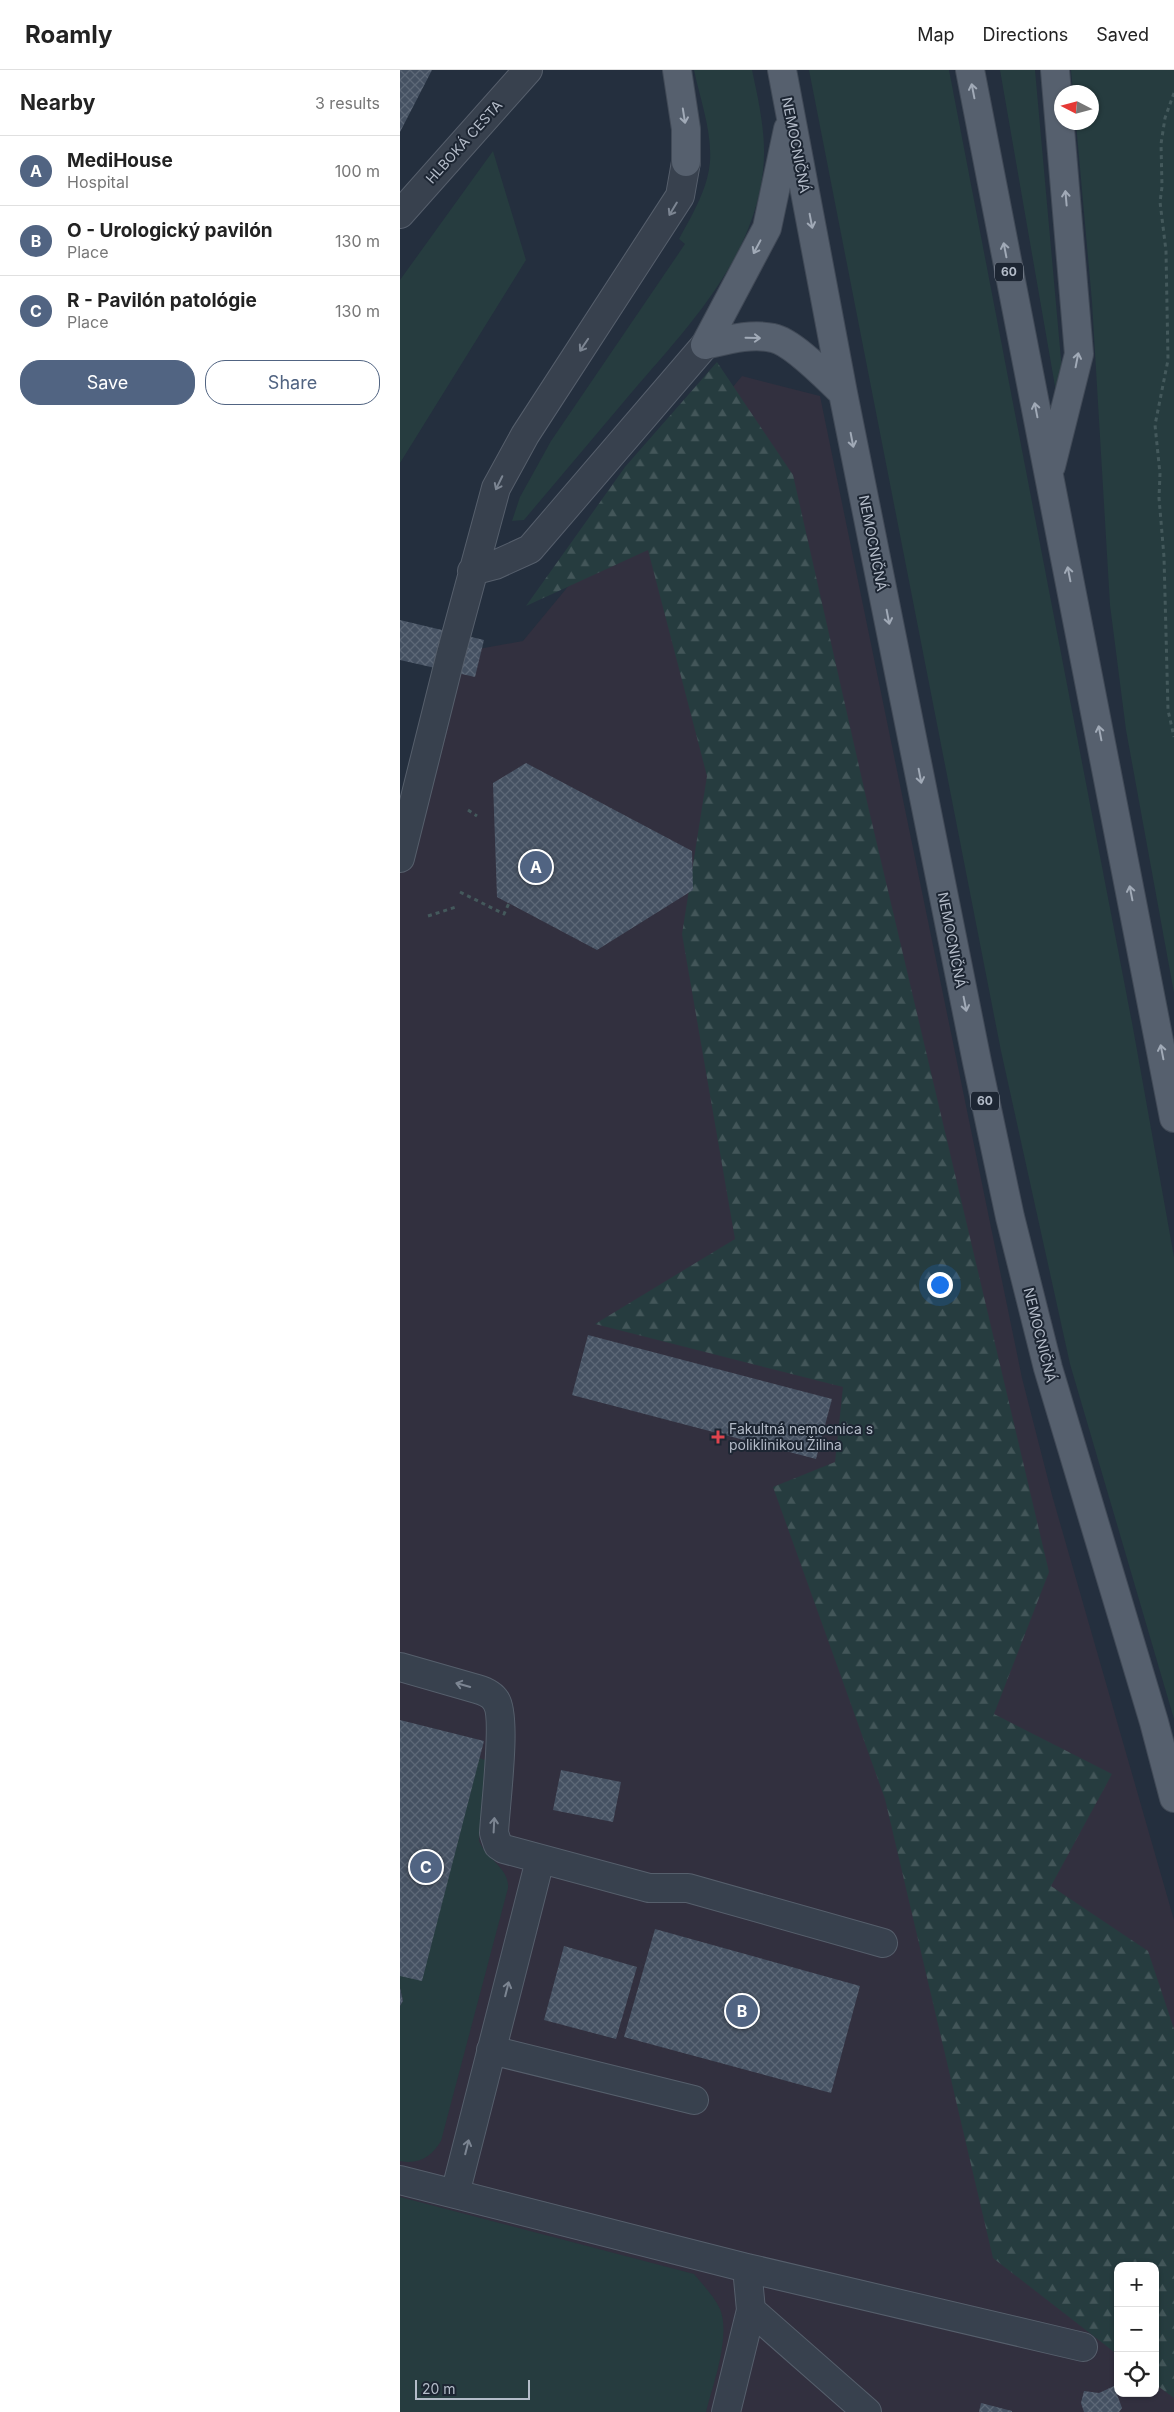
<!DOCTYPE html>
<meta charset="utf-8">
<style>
:root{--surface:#fff;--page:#f6f6f6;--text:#222;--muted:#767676;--line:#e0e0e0;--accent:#516482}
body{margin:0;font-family:Inter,sans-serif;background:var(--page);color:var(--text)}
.controls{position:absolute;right:15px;bottom:15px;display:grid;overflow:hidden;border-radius:10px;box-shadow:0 1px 4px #0004}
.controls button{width:45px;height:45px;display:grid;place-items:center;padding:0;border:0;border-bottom:1px solid var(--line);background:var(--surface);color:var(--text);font:25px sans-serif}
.compass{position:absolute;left:654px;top:15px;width:45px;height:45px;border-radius:50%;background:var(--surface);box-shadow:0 1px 4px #0004;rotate:276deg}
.scale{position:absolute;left:15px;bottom:12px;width:115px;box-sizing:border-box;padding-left:5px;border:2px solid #b4bcc9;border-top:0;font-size:14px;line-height:18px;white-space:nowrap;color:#b4bcc9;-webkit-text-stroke:4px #1d2633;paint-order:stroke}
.you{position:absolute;left:539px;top:1214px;width:18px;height:18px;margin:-12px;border:4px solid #fff;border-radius:50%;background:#1a73e8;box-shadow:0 0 0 8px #1a73e833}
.badge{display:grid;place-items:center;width:32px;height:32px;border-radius:50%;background:var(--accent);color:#fff;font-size:16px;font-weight:700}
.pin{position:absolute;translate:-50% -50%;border:2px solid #fff;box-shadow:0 1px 5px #0006}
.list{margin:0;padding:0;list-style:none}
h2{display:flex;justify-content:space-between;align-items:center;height:65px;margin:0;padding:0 20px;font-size:21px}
h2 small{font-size:16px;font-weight:400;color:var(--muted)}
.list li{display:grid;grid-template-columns:32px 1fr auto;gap:15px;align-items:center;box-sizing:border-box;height:70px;padding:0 20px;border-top:1px solid var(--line)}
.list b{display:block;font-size:19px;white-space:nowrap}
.list p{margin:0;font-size:16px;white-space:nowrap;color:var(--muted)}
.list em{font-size:16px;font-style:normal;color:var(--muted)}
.actions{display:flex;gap:10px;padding:15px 20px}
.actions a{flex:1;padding:11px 0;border:1px solid var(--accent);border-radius:20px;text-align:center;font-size:18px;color:var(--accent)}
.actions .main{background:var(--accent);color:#fff}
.icon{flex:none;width:28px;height:28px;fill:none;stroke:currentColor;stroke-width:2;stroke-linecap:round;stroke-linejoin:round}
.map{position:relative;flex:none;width:774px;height:2342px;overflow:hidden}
header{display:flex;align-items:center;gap:30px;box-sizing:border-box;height:70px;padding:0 25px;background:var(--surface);border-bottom:1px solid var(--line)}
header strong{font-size:24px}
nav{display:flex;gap:28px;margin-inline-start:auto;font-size:18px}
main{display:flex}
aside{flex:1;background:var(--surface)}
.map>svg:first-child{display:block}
</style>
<header>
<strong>Roamly</strong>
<nav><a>Map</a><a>Directions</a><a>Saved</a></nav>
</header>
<main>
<aside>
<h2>Nearby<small>3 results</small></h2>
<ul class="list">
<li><span class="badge">A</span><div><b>MediHouse</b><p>Hospital</p></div><em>100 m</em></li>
<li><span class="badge">B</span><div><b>O - Urologický pavilón</b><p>Place</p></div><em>130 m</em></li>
<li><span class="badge">C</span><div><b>R - Pavilón patológie</b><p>Place</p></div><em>130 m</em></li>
</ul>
<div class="actions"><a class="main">Save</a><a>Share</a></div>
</aside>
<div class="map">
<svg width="774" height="2342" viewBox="0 0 774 2342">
<defs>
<pattern id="forest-firs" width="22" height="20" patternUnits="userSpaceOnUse" patternTransform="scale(1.25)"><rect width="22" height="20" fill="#263c3f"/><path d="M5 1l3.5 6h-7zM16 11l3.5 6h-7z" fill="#435659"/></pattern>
<pattern id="building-cross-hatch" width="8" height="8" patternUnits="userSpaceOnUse" patternTransform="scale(1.25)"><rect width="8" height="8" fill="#455162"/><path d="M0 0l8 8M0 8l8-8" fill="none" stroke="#5d6877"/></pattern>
</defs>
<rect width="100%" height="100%" fill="#242f3e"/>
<path fill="#32303f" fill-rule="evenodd" d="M 342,306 L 420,326 L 622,1308 L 652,1425 L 774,1850 L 774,2342 L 0,2342 L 0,735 L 51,584 L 123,571 ZM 718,2196 L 755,2196 L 755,2323 L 718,2323 Z"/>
<path fill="#263c3f" d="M 294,0 L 352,0 C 359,33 367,67 363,101 C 353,190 287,258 232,322 C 196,365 160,407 124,450 L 112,451 L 120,427 L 151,371 L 285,174 L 279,169 C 292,145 308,119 310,91 C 312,61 300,29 294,0 Z
M 409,0 L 549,0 L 733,958 L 774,1187 L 774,1649 L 670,1294 L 601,981 Z
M 600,0 L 635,0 L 666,345 L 660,345 Z
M 671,0 L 774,0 L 774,923 L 726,660 L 710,535 L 692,232 L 676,53 L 692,52 L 692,22 L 673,22 Z
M 93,81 L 126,190 L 0,393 L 0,210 Z
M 79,1688 L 86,1690 L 79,1771 C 86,1788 110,1799 108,1818 L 41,2071 C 32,2086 19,2095 0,2091 L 0,1936 L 3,1931 L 0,1918 L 0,1906 Z
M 0,2127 L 294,2204 C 303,2215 314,2226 320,2239 C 331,2266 313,2314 306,2342 L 0,2342 Z"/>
<path fill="url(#forest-firs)" d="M 317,292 L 393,405 L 468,736 L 649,1502 L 594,1644 L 712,1704 L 651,1816 L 748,1881 L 774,1959 L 774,2328 L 755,2314 L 755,2196 L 718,2196 L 718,2285 L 593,2188 L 485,1729 L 373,1417 L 435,1392 L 443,1317 L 195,1254 L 335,1169 L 282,864 L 307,706 L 248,480 L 126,536 L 225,397 Z"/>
<path fill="url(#building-cross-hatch)" d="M 0,0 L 32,0 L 0,62 Z
M 0,550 L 84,570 L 75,607 L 0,590 Z
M 126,693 L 292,781 L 293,820 L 197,880 L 97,827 L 93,713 Z
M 188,1265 L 432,1329 L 416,1389 L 172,1325 Z
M 0,1650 L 84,1671 L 22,1911 L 0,1906 Z
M 161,1700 L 221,1712 L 213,1752 L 153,1740 Z
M 255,1859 L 460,1916 L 431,2023 L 224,1967 Z
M 164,1876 L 237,1897 L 216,1969 L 144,1950 Z
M 0,1918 L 3,1931 L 0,1936 Z
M 714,2316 L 722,2338 L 719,2342 L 684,2342 L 681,2333 L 684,2321 L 699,2323 Z
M 581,2333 L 612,2341 L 612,2342 L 579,2342 Z"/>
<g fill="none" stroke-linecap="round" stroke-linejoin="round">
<g stroke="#565f6c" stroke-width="30">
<path id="minor" d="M 0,144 L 128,0
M 72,501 L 95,495 L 130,479 L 305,275
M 0,788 L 51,584 L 96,418 L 125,365 L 280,126 L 286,92
M 0,1597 L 77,1619 C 84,1621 92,1624 96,1631 C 107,1647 95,1739 94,1763 L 98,1775 L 104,1779 L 249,1818 L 288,1818 L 483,1873
M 91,1980 L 294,2030
M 0,2110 L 347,2198 L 683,2277
M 55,2124 L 140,1790
M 351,2240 L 467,2342
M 326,2342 L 351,2240 L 347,2198"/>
</g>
<g stroke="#414a57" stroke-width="30">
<path id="major" d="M 277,0 L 286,59 L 286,92
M 382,0 L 443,323 L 577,992 L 610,1147 L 648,1298 L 754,1652 L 774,1728
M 570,0 L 774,1048
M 305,275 L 367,158 L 388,59
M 305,275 C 327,270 351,263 373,268 C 393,272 427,308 443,323
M 651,396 L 679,284 L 655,0"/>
</g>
<path stroke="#44595c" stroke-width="3" stroke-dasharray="4 4" stroke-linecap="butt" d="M 774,23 L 765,48 L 761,74 L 762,117 L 760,132 L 766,181 L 768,290 L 755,355 L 760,404 L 759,428 L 764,487 L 768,640 L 774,667
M 68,740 L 77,746
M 60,822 L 104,844 L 109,833
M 28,846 L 56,837"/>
<use href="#minor" stroke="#38414e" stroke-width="28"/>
<use href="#major" stroke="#56606e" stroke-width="28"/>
</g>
<defs><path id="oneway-shaft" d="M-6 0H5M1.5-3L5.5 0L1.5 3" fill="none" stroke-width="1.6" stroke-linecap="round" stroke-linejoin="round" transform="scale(1.25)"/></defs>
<g stroke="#a1aab7">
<use href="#oneway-shaft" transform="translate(573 21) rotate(-101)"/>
<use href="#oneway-shaft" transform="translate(284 46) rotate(81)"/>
<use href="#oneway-shaft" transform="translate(666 128) rotate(-95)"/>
<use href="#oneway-shaft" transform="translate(411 151) rotate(79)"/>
<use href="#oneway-shaft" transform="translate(357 177) rotate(118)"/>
<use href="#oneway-shaft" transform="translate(605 180) rotate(-101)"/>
<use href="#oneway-shaft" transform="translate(353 268) rotate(1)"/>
<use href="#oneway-shaft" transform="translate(677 290) rotate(-79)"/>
<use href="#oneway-shaft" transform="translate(636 340) rotate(-101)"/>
<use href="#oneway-shaft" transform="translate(452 370) rotate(79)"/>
<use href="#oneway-shaft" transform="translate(669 504) rotate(-101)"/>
<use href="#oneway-shaft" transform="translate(488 547) rotate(79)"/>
<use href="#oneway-shaft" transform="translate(700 663) rotate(-101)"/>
<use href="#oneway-shaft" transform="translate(520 706) rotate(79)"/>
<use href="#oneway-shaft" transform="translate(731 823) rotate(-101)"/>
<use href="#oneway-shaft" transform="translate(565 934) rotate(79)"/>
<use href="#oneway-shaft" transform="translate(762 982) rotate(-101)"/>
</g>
<g stroke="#7c8592">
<use href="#oneway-shaft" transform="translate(273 139) rotate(121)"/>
<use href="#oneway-shaft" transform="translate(184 275) rotate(124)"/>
<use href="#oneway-shaft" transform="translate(99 413) rotate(116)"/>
<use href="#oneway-shaft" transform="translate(63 1615) rotate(-164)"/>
<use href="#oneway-shaft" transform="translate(94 1755) rotate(-87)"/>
<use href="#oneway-shaft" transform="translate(107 1919) rotate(-76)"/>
<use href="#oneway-shaft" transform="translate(67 2077) rotate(-76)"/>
</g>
<path fill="#e0444e" stroke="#1d2633" stroke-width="2" d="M315.5 1359.5h5v5h5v5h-5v5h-5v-5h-5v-5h5z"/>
<g text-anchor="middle" stroke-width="4" stroke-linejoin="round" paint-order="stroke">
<g fill="#1d2633" stroke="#878f9c" stroke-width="1">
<rect x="595" y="192.5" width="28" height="19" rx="4"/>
<rect x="571" y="1021.5" width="28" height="19" rx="4"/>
</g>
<g font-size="12" font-weight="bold" fill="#b4bcc9">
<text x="609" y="206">60</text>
<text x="585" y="1035">60</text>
</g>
<g font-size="14" fill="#b4bcc9" stroke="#1d2633">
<text transform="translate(64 72) rotate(-48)" y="5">HLBOKÁ CESTA</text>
<text transform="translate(396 75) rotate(79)" y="5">NEMOCNIČNÁ</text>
<text transform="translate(473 473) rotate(79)" y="5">NEMOCNIČNÁ</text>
<text transform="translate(552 870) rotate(79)" y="5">NEMOCNIČNÁ</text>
<text transform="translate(640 1265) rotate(76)" y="5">NEMOCNIČNÁ</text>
</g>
<g font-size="14" fill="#b4bcc9" stroke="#1d2633" text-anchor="start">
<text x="329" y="1364">Fakultná nemocnica s<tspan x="329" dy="16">poliklinikou Žilina</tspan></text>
</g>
</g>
</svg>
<div class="controls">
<button>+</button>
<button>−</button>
<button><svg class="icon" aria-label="locate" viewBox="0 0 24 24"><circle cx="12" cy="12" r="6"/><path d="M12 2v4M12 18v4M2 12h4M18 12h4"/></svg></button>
</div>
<svg class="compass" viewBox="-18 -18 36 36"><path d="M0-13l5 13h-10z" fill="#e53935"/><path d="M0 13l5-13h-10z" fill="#767676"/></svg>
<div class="scale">20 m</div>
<div class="you"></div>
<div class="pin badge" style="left:136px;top:797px">A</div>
<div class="pin badge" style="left:342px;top:1941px">B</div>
<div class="pin badge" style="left:26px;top:1797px">C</div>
</div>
</main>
